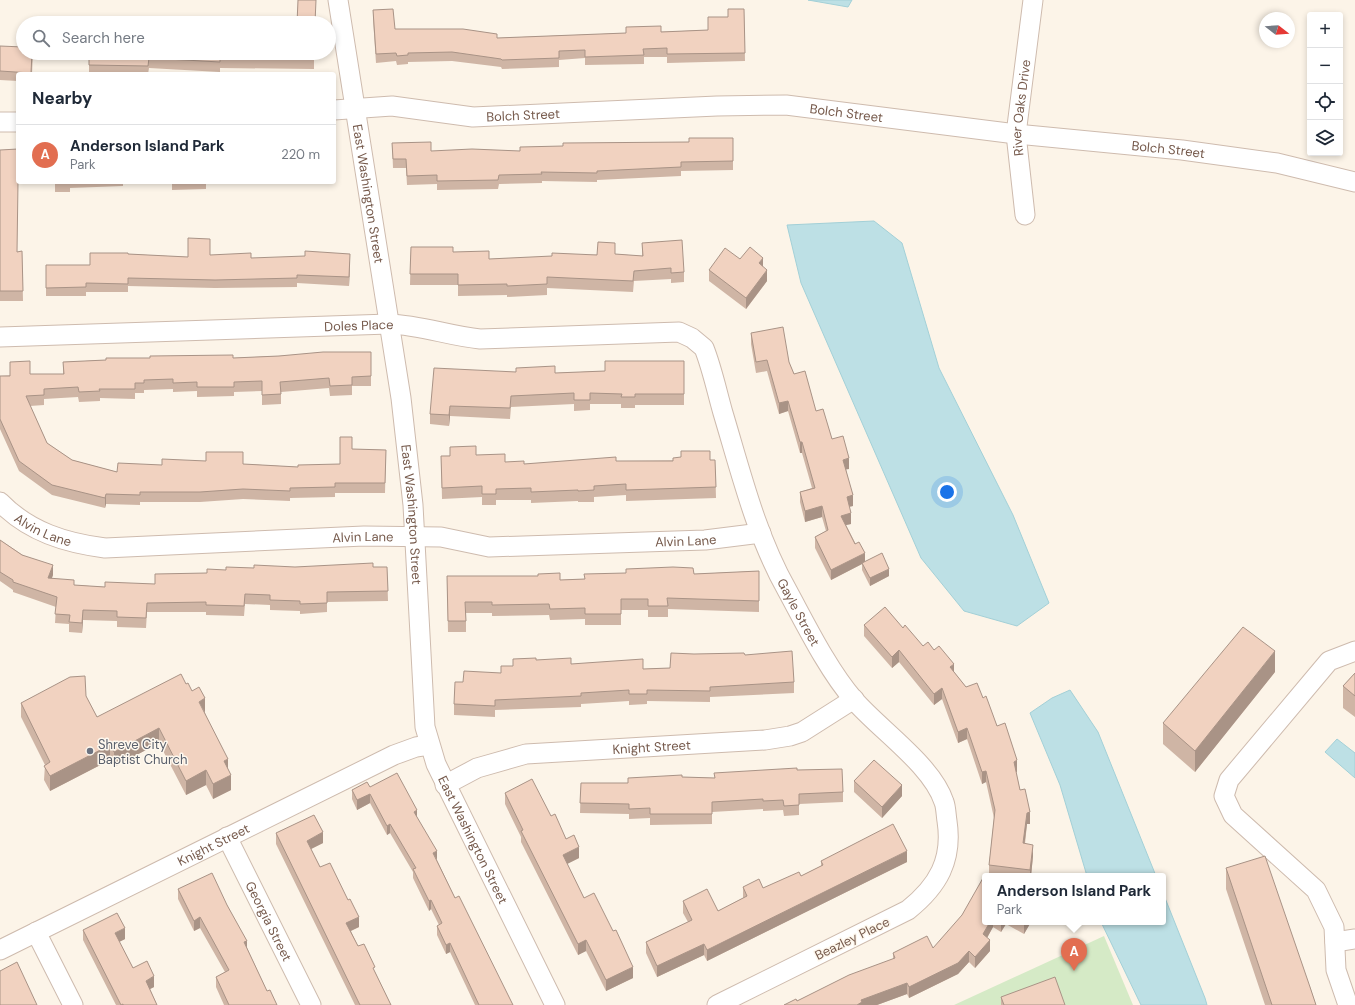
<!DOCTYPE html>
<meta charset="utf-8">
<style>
:root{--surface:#fff;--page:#f6f6f7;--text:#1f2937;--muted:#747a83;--line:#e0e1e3;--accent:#e26e51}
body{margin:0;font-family:"DM Sans",sans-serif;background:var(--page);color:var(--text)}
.controls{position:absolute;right:12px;top:12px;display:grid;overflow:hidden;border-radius:4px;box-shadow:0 2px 6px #0003}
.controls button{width:36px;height:36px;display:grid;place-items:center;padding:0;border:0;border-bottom:1px solid var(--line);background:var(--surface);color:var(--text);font:20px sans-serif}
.compass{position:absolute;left:1259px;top:12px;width:36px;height:36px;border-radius:50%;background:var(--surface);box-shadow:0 2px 6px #0003;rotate:107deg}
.you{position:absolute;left:947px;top:492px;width:14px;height:14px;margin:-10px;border:3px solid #fff;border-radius:50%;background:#1a73e8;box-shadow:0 0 0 6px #1a73e833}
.badge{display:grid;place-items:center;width:26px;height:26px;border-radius:50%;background:var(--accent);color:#fff;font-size:13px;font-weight:700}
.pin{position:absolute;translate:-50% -33px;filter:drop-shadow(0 1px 2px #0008)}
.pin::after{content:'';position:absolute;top:21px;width:14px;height:12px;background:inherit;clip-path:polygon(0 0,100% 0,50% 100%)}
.popup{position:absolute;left:982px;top:873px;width:184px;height:52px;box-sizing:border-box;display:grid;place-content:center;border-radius:4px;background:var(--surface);filter:drop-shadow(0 1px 3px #0005);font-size:13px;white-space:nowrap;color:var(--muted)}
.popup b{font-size:15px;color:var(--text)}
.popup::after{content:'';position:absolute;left:50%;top:100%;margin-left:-8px;border:8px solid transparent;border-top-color:var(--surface)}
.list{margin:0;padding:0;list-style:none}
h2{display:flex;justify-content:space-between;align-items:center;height:52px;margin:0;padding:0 16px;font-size:17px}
h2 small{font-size:13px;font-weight:400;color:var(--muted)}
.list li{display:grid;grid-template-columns:26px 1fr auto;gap:12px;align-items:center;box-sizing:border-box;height:60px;padding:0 16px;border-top:1px solid var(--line)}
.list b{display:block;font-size:15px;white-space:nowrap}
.list p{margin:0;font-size:13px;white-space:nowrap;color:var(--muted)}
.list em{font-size:13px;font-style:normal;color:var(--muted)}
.icon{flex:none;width:22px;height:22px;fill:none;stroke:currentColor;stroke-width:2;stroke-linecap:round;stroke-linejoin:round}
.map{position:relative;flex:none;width:1355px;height:1005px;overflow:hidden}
.search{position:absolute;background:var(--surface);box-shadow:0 2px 6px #0003;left:16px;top:16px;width:320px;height:44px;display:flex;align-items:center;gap:10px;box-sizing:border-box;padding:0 14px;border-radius:22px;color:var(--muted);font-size:15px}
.panel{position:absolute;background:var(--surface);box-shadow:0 2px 6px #0003;left:16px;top:72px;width:320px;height:112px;border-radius:4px}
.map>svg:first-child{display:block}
</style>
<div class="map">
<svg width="1355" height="1005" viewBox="0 0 1355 1005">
<rect width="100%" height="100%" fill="#fcf4e8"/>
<path fill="#d5eac6" d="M 1104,936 L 1133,1005 L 954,1005 Z"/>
<path fill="#bde0e5" stroke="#a3d0d7" d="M 808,0 L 852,0 L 848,7 Z
M 874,221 L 902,243 L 939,368 L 1013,515 L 1049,603 L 1017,626 L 964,611 L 921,558 L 801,283 L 787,225 Z
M 1070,690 L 1098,732 L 1156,876 L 1087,876 L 1060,785 L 1030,713 L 1052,698 Z
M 1337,739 L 1355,753 L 1355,778 L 1325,752 Z
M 1163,893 L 1205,998 L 1207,1005 L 1141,1005 L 1101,922 L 1163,922 Z"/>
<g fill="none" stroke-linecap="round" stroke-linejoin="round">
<g stroke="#cebbae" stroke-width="21">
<g id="minor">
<path id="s1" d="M 338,0 L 401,398 L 413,505 L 425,727 L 436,764 L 555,1005"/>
<path id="s2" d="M 334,110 L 392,106 L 473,117 L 717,106 L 786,105 L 1016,134 L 1182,150 L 1277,163 L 1355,182"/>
<path d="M 0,122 L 18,122"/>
<path id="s3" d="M 1025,215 L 1016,134 L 1033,0"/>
<path id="s4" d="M 0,337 L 389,324 C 421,325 449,336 480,339 L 679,332 L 692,338 L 704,348 C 712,368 717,392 723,413 C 741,473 756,535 787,590 C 806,625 828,670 854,700 C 880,730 932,765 944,802 C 946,807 946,815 947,821 C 953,860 938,886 908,910 L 717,1005"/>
<path id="s5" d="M 0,502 C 29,532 66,543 105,548 L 364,536 L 441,537 L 489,547 L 705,540 L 761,533"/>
<path id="s6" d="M 445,785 L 477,768 L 526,754 L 765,740 L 790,736 L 802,732 L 854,699"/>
<path id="s7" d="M 227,837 L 311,1005"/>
<path d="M 36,932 L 73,1005"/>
<path d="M 1335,942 L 1355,939"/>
<path id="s8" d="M 0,950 L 394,755 L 416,747 L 429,745"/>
<path d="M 1348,1005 L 1336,970 L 1334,927 L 1316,890 L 1233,815 L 1224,796 L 1229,780 L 1329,661 L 1355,651"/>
</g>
</g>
<use href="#minor" stroke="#fff" stroke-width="19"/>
</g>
<path fill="#cfb5a5" d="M 744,9 L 745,61 L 667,63 L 667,57 L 644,57 L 644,64 L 585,65 L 585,58 L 559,60 L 559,67 L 502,69 L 501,67 L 452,61 L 408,62 L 408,64 L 397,65 L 396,61 L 376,63 L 373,19 L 373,10 L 395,29 L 497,38 L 708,30 L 728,17 Z
M 0,46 L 33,53 L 32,74 L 18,74 L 18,81 L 0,80 Z
M 89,53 L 314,53 L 314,69 L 220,68 L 220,72 L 149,68 L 148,74 L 89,74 Z
M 733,138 L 733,170 L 681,171 L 681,176 L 597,180 L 597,182 L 542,181 L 542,183 L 499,184 L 498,189 L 437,190 L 437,184 L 407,185 L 406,168 L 393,168 L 392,143 L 431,151 L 520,151 L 689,142 Z
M 0,150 L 17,252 L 22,251 L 23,301 L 0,301 Z
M 55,182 L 136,182 L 123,182 L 123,186 L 70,188 L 70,192 L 55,192 Z
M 172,182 L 206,182 L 206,189 L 172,190 Z
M 294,182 L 330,182 L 330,183 L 294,184 Z
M 642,243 L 684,272 L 684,282 L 671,283 L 671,279 L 634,281 L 633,292 L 547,288 L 547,295 L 507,297 L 507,295 L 458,296 L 458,285 L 410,285 L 411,247 L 453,252 L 489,259 L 615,254 L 642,256 Z
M 128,254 L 188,257 L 210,255 L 251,258 L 350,262 L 349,286 L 297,283 L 297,287 L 215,288 L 128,286 L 128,292 L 86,292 L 86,296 L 46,296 L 46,265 L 90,265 Z
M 740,259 L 763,267 L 767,281 L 746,309 L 709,281 L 709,270 Z
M 751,333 L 789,362 L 794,374 L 849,469 L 846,469 L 853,506 L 849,507 L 851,524 L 846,525 L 865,562 L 889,576 L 870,586 L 862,570 L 862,564 L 831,580 L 815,548 L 815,537 L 826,531 L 822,517 L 805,522 L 800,502 L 800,492 L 812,488 L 802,453 L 800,453 L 788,411 L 779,414 L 767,371 L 756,373 L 751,344 Z
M 371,352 L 371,386 L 352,386 L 352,395 L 330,396 L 329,388 L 281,392 L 281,404 L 262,405 L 262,391 L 234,392 L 234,396 L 197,397 L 197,391 L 173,392 L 173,389 L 144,390 L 144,393 L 135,393 L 135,399 L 100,398 L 100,401 L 79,402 L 78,397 L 44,399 L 44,405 L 30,406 L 47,443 L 72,460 L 117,472 L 162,465 L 243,464 L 298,467 L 340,464 L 352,449 L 386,450 L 385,493 L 335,493 L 335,497 L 290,498 L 290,501 L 243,499 L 200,502 L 140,502 L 140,505 L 106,504 L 105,508 L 52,495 L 19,471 L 0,429 L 0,376 L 30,374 L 63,374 L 63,362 L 150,358 L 233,358 Z
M 684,361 L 684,405 L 635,405 L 635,408 L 621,408 L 621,404 L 590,404 L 590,410 L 574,411 L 574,404 L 511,407 L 510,419 L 450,416 L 449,426 L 430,424 L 430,414 L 516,372 L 555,373 L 605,371 Z
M 476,455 L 505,462 L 524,464 L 616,461 L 715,460 L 716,498 L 626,501 L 626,495 L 594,497 L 594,502 L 578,502 L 578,501 L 531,503 L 531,500 L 496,500 L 496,505 L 482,505 L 482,497 L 442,499 L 441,456 Z
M 0,540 L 53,575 L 52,578 L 74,585 L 105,587 L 155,584 L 226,570 L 295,567 L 387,567 L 388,601 L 327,602 L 327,612 L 300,614 L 300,611 L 270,610 L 270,605 L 245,604 L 244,616 L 206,615 L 206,612 L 147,612 L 146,628 L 117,627 L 117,621 L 83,620 L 82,633 L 69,632 L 69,624 L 55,623 L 56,607 L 13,592 L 13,590 L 0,581 Z
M 759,571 L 759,612 L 668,609 L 668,617 L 648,617 L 648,610 L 621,610 L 621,625 L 585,625 L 585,619 L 550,620 L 549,615 L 492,616 L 492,613 L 466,613 L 466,632 L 448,632 L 447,576 L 560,580 Z
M 864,625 L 903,628 L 923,646 L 934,650 L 954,672 L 966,687 L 983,698 L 997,726 L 1017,772 L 1016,772 L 1020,790 L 1030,824 L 1027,824 L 1025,844 L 1033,856 L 1031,876 L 989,876 L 989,865 L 994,818 L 986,782 L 982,784 L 967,739 L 958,743 L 942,699 L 934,705 L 899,662 L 892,668 L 864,636 Z
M 694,654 L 745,655 L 794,682 L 794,693 L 710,697 L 710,702 L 647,701 L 647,704 L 629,705 L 629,701 L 581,704 L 581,707 L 495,710 L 495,717 L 454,715 L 454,704 L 513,666 L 536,660 L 571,664 L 643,669 L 670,668 Z
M 1275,672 L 1195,772 L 1163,744 L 1163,723 Z
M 1355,673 L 1355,717 L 1343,708 L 1343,686 Z
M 186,684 L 205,713 L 228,769 L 231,790 L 213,799 L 206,785 L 186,795 L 159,743 L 114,767 L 110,760 L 50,791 L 44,780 L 45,765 L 21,717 L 21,703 L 86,696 L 97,717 Z
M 797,770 L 843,792 L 843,802 L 799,804 L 799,815 L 784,816 L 783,810 L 763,811 L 763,809 L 712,812 L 712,824 L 650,825 L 650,818 L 629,819 L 629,814 L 580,813 L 581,783 L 628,783 L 682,777 L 714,778 Z
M 854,781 L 902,796 L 882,818 L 854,792 Z
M 370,787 L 417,817 L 437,860 L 455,898 L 513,1005 L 475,1005 L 450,952 L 446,954 L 437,935 L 437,926 L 439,925 L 431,909 L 429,911 L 413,878 L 413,872 L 390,833 L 387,835 L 370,803 L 357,810 L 352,799 L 352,790 Z
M 505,793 L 551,816 L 579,858 L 567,864 L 584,898 L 633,978 L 606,991 L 586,951 L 578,955 L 521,842 L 521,837 L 505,804 Z
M 276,833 L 323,843 L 311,849 L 320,867 L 359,927 L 351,931 L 358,946 L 375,972 L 391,1005 L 355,1005 L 276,844 Z
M 821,861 L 907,862 L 707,961 L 704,955 L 657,977 L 646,953 L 646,942 L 688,922 L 683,913 L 683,901 L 718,911 L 743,898 L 743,887 L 763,888 L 801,876 L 821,866 Z
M 1226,868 L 1310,987 L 1316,1005 L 1265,1005 L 1226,889 Z
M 178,889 L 227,905 L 267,991 L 277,1005 L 224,1005 L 216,987 L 216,977 L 225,972 L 200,928 L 194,931 L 178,899 Z
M 985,922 L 1031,922 L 1024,934 L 1006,924 L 1001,932 L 993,927 L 987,938 L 990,951 L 975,968 L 969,962 L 958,974 L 909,998 L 907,994 L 877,1005 L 784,1005 L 797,1001 L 893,959 L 893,953 L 933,948 Z
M 83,930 L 125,939 L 119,942 L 133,968 L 154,987 L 150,989 L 157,1005 L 116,1005 L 83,940 Z
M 1001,997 L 1065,1005 L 1001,1005 Z"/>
<path fill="#a99386" d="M 350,254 L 350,262 L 349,286 L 349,277 Z
M 763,258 L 763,269 L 759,263 Z
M 767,270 L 767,281 L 746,309 L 746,298 Z
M 788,401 L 788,411 L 779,414 L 779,403 Z
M 450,406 L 450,416 L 449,426 L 449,415 Z
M 800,442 L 802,442 L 802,453 L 800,453 Z
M 849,458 L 849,469 L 843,470 L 843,460 Z
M 106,494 L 106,504 L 105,508 L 105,498 Z
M 853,495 L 853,506 L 847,507 L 847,497 Z
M 822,506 L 822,517 L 805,522 L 805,511 Z
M 851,513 L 851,524 L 841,526 L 841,516 Z
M 865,553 L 865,563 L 862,563 L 862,564 L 831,580 L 831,570 Z
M 53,565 L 53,575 L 48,587 L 48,578 Z
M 889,569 L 889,576 L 870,586 L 870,578 Z
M 83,610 L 83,620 L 82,633 L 82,623 Z
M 899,650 L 899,662 L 892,668 L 892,657 Z
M 1275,651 L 1275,672 L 1195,772 L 1195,751 Z
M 954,664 L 954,675 L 950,667 Z
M 942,688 L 942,699 L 934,705 L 934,694 Z
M 205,698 L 205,713 L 199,702 Z
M 159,728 L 159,743 L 114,767 L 114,752 Z
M 967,728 L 967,739 L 958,743 L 958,732 Z
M 110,745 L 110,760 L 50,791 L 50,776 Z
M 228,759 L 228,774 L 224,761 Z
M 1017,760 L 1017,772 L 1014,773 L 1014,762 Z
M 206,770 L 206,785 L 186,795 L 186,781 Z
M 986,771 L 986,782 L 982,784 L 982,772 Z
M 231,775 L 231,790 L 213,799 L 213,784 Z
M 902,785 L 902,796 L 882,818 L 882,807 Z
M 370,794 L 370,803 L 357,810 L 357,800 Z
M 417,810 L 417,819 L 414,812 Z
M 1030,812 L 1030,824 L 1027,824 L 1023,855 L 1023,843 L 1027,813 Z
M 390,824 L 390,833 L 387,835 L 387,826 Z
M 323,832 L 323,843 L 307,851 L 307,841 Z
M 1033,845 L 1033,856 L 1031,876 L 1030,876 L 1030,870 Z
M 579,847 L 579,858 L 563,866 L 563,855 Z
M 437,851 L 437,860 L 433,853 Z
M 907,851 L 907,862 L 707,961 L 707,950 Z
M 431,900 L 431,909 L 429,911 L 429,901 Z
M 200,917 L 200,928 L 194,931 L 194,921 Z
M 359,917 L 359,927 L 346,933 L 346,923 Z
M 990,922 L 993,922 L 993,927 L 983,945 L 983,934 Z
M 1001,922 L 1006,922 L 1006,924 L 1001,932 Z
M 1024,922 L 1031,922 L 1024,934 Z
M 125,928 L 125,939 L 115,944 L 115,933 Z
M 586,940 L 586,951 L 578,955 L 578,944 Z
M 990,940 L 990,951 L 975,968 L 975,957 Z
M 247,941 L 247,951 L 244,942 Z
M 450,943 L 450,952 L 446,954 L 446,945 Z
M 704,944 L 704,955 L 657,977 L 657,966 Z
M 969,951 L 969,962 L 958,974 L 909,998 L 909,987 Z
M 633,967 L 633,978 L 606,991 L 606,980 Z
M 154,976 L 154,987 L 146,991 L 146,981 Z
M 907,983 L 907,994 L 877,1005 L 857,1005 L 861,1000 Z"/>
<path fill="#f1d2c0" stroke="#a99386" d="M 298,0 L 316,0 L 315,23 L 297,23 Z
M 393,9 L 395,29 L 463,29 L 497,34 L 497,38 L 626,33 L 626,27 L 661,26 L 661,32 L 708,30 L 708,17 L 728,17 L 728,9 L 744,9 L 745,53 L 667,54 L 667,48 L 643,49 L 644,55 L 585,57 L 585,50 L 559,51 L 559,58 L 502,60 L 501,59 L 452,52 L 408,53 L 408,55 L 397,56 L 396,53 L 376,54 L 373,10 Z
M 0,46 L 23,47 L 23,53 L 32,53 L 31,73 L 0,71 Z
M 89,53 L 314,53 L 314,59 L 220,58 L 220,62 L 149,58 L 148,66 L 89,65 Z
M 689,138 L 733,138 L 733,161 L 681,162 L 681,167 L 597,171 L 597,173 L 541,172 L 542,174 L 499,175 L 498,180 L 437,181 L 437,175 L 407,176 L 406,159 L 393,159 L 392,143 L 431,142 L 431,151 L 472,149 L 520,151 L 520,147 L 563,146 L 563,143 L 689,142 Z
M 18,149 L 18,182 L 17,252 L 22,251 L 23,291 L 0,291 L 0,150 Z
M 55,182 L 70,182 L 55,183 Z
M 188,238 L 210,239 L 210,255 L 251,253 L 251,258 L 305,256 L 305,251 L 350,254 L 349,277 L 297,275 L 297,278 L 215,280 L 128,278 L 128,284 L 86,283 L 86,287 L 46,288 L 46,265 L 90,265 L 90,253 L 128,253 L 128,254 L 188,257 Z
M 682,240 L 684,272 L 671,273 L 671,268 L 634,271 L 633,281 L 547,277 L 547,284 L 507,286 L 507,284 L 458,285 L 458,274 L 410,274 L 411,247 L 453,247 L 453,252 L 489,251 L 489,259 L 552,256 L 552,253 L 597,255 L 598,242 L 615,243 L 615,254 L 643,256 L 642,243 Z
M 750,247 L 763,258 L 759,263 L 767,270 L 746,298 L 709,270 L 725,248 L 740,259 Z
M 783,327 L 789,362 L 794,374 L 805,371 L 816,411 L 823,409 L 832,439 L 843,436 L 849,458 L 843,460 L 853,495 L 847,497 L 851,513 L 841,516 L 855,544 L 859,542 L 865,553 L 831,570 L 815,537 L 828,530 L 822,506 L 805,511 L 800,492 L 815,488 L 802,442 L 800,442 L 788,401 L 779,403 L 767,360 L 756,362 L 751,333 Z
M 323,352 L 371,352 L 371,376 L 352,377 L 352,385 L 330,386 L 329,378 L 280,382 L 281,394 L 262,395 L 262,381 L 234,382 L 234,387 L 197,387 L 197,382 L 173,383 L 173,379 L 144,380 L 144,383 L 135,383 L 135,389 L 99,389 L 100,391 L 79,392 L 78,387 L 44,389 L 44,395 L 26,396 L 47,443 L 72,460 L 117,472 L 118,463 L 162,465 L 162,459 L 206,461 L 206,452 L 243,452 L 243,464 L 298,467 L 298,465 L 340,464 L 340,437 L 352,437 L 352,449 L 386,450 L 385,483 L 335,483 L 335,487 L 290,488 L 290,491 L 243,489 L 200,492 L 140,492 L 140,495 L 106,494 L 105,498 L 52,485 L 19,461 L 0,419 L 0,376 L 10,376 L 10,362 L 30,361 L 30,374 L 64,374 L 63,362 L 106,360 L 106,358 L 150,358 L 150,356 L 233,355 L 233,358 L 279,356 Z
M 605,361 L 684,361 L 684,394 L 635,394 L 635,397 L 621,397 L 622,394 L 590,393 L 590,400 L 574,400 L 574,393 L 511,396 L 510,408 L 450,406 L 449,415 L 430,414 L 434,368 L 516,372 L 516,368 L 555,366 L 555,373 L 605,371 Z
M 476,446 L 476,455 L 505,454 L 505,462 L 524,461 L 524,464 L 616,457 L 616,461 L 673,461 L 673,458 L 681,457 L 681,451 L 710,451 L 710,460 L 715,460 L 716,487 L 626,490 L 626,484 L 594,486 L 594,490 L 578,491 L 578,490 L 531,492 L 531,488 L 496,489 L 496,494 L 482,494 L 482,486 L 442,488 L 441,456 L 450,456 L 450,447 Z
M 0,540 L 22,555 L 53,565 L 48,578 L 74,580 L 74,585 L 105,587 L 105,582 L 155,584 L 155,574 L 207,573 L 207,569 L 226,570 L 226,567 L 254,568 L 254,565 L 295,567 L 373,563 L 373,567 L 387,567 L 388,591 L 327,592 L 327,603 L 300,604 L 300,601 L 270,600 L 270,595 L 245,594 L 244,606 L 206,605 L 206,602 L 147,603 L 146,618 L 117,617 L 117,611 L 83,610 L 82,623 L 69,622 L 70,615 L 55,614 L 57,597 L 13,582 L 13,580 L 0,572 Z
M 882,553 L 889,569 L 870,578 L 862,563 Z
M 673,567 L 693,568 L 694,574 L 759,571 L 759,601 L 667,598 L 668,606 L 648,606 L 648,599 L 621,599 L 621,614 L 585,614 L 585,608 L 550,609 L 549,604 L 492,605 L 492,602 L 465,602 L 466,621 L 448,621 L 447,576 L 538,576 L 538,574 L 560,573 L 560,580 L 585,579 L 584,574 L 626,573 L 626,569 Z
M 885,607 L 903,628 L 905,625 L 923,646 L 928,642 L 934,650 L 939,646 L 954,664 L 950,667 L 966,687 L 977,683 L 983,698 L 986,696 L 997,726 L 1005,723 L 1017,760 L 1014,762 L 1020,790 L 1025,789 L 1030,812 L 1027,813 L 1023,843 L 1033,845 L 1030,870 L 989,865 L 995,810 L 986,771 L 982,772 L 967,728 L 958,732 L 942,688 L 934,694 L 899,650 L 892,657 L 864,625 Z
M 1243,627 L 1275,651 L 1195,751 L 1163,723 Z
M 792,651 L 794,682 L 710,687 L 710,691 L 647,690 L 647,694 L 629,694 L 629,690 L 581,693 L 581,696 L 495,700 L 495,706 L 454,704 L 455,682 L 463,682 L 464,671 L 501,673 L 501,666 L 513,666 L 513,659 L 536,658 L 536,660 L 571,658 L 571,664 L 643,659 L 643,669 L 670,668 L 671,653 L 694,654 L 744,653 L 745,655 Z
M 1355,673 L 1355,696 L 1343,686 Z
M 181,674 L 186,684 L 188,683 L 192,691 L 199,687 L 205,698 L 199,702 L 228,759 L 224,761 L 231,775 L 213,784 L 206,770 L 186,781 L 159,728 L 114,752 L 110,745 L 50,776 L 44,766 L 50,762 L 21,703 L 70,677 L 85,676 L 86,696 L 97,717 Z
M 874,760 L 902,785 L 882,807 L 854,781 Z
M 797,768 L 797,770 L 842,769 L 843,792 L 799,794 L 799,805 L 784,806 L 783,800 L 763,801 L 763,799 L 712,802 L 712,814 L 650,814 L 650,808 L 629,809 L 629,804 L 580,803 L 581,783 L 628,783 L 628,778 L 682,775 L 682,777 L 715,778 L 714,773 Z
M 397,773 L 417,810 L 414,812 L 437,851 L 433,853 L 455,898 L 459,896 L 513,1005 L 479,1005 L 450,943 L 446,945 L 437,926 L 442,923 L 431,900 L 429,901 L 413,869 L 416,868 L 390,824 L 387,826 L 370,794 L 357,800 L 352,790 L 367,782 L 370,787 Z
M 532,779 L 551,816 L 555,814 L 566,839 L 574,835 L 579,847 L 563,855 L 584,898 L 594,893 L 613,931 L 616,930 L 633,967 L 606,980 L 586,940 L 578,944 L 521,831 L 523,830 L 505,793 Z
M 314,815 L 323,832 L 307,841 L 320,867 L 330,863 L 348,900 L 350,899 L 359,917 L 346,923 L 358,946 L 364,944 L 375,967 L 373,968 L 391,1005 L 360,1005 L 276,833 Z
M 893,824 L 907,851 L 707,950 L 704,944 L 657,966 L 646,942 L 692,920 L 683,901 L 707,889 L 718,911 L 747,896 L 743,887 L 759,879 L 763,888 L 799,872 L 801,876 L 823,865 L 821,861 Z
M 1265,856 L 1310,987 L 1316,1005 L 1272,1005 L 1226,868 Z
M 212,873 L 227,905 L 247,941 L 244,942 L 267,991 L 270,990 L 277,1005 L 229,1005 L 216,977 L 229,970 L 200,917 L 194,921 L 178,889 Z
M 983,878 L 985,879 L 985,922 L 990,922 L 983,934 L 990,940 L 975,957 L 969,951 L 958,963 L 909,987 L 907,983 L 861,1000 L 862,1002 L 857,1005 L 784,1005 L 796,999 L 797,1001 L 849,975 L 895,958 L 893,953 L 927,936 L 933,948 L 962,915 Z
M 117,913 L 125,928 L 115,933 L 133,968 L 147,961 L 154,976 L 146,981 L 157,1005 L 123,1005 L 123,1004 L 121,1005 L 83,930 Z
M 17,962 L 37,1005 L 0,1005 L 0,971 Z
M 1055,977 L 1065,1005 L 1004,1005 L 1001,997 Z"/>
<circle fill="#6b7280" stroke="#fef8ee" stroke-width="1.5" cx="90" cy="751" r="4"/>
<g text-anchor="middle" stroke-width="3" stroke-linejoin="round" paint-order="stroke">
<g font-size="13" fill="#765a4c" stroke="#fef8ee">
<text dy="5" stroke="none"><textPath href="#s3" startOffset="108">River Oaks Drive</textPath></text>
<text dy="5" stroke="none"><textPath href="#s2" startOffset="514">Bolch Street</textPath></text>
<text dy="5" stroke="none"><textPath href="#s2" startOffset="190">Bolch Street</textPath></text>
<text dy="5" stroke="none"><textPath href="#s2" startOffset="838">Bolch Street</textPath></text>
<text dy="5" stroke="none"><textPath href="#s1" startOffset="196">East Washington Street</textPath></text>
<text dy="5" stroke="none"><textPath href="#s4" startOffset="359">Doles Place</textPath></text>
<text dy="5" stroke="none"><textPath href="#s1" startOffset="520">East Washington Street</textPath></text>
<text dy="5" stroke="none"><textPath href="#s5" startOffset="52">Alvin Lane</textPath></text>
<text dy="5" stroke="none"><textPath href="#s5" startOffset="375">Alvin Lane</textPath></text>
<text dy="5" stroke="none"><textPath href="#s5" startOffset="699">Alvin Lane</textPath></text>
<text dy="5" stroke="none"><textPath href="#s4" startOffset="992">Gayle Street</textPath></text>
<text dy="5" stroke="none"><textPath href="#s6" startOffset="213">Knight Street</textPath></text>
<text dy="5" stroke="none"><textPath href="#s1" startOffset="856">East Washington Street</textPath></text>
<text dy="5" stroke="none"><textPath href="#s8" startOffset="238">Knight Street</textPath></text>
<text dy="5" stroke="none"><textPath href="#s7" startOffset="94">Georgia Street</textPath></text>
<text transform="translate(852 938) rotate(-26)" y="5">Beazley Place</text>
</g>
<g font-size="13" fill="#5b616d" stroke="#fef8ee" text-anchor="start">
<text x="98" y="749">Shreve City<tspan x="98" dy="15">Baptist Church</tspan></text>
</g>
</g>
</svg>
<div class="controls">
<button>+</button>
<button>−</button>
<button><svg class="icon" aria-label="locate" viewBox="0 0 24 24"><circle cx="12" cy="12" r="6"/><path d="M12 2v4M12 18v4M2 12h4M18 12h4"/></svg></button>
<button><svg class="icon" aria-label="layers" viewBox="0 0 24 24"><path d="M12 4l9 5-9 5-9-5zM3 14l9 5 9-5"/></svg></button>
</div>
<svg class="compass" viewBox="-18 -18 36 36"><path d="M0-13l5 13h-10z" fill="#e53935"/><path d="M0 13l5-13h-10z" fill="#747a83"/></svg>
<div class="you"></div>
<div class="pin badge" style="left:1074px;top:971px">A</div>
<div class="popup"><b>Anderson Island Park</b>Park</div>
<div class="search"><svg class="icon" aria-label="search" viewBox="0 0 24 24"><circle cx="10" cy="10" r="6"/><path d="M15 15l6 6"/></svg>Search here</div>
<section class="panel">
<h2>Nearby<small></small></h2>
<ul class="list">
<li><span class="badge">A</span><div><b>Anderson Island Park</b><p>Park</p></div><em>220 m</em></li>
</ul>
</section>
</div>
